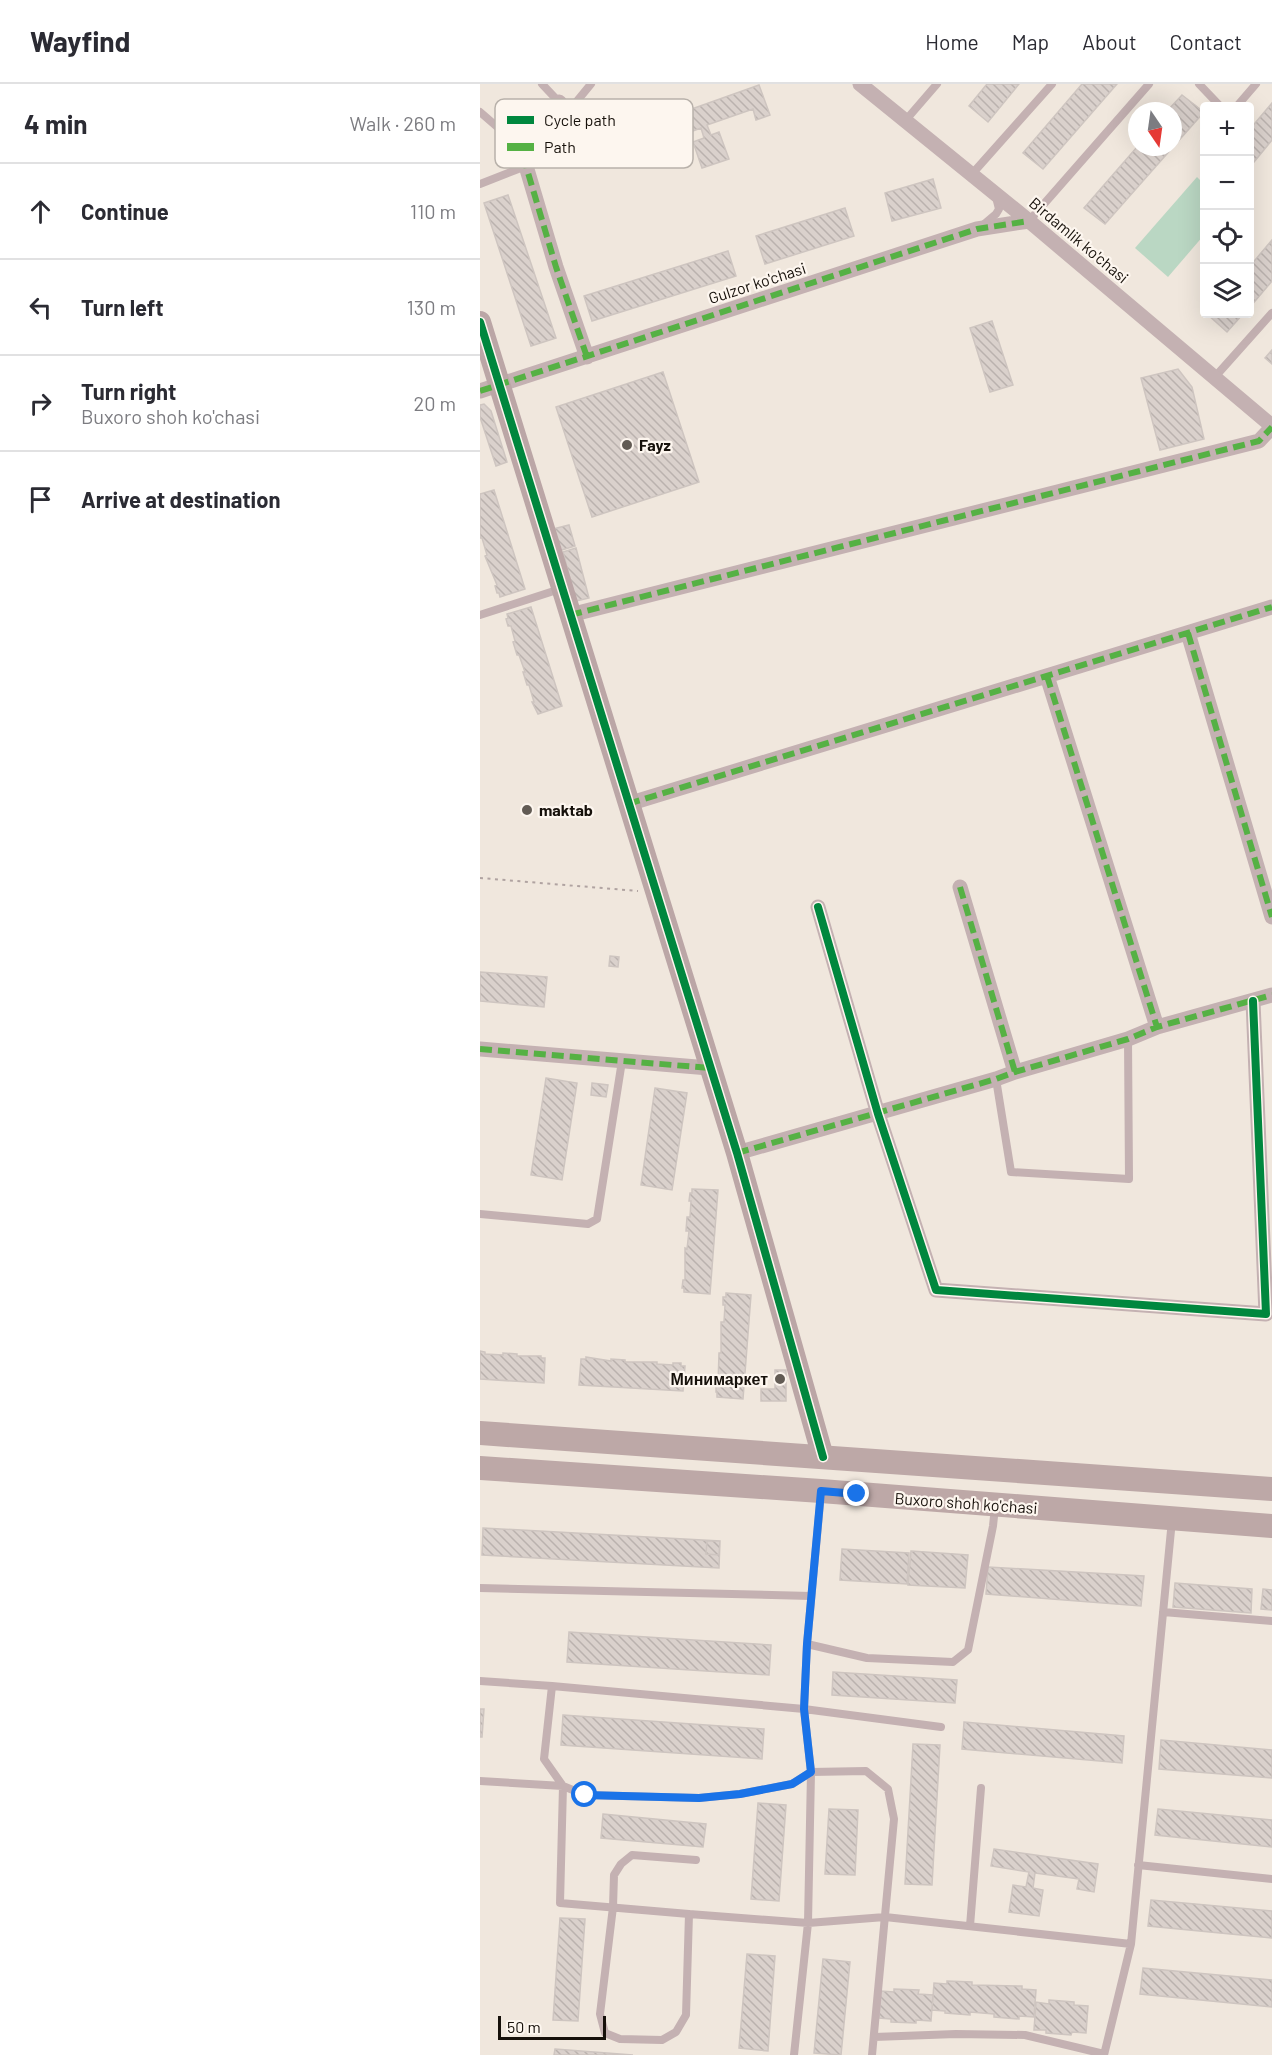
<!DOCTYPE html>
<meta charset="utf-8">
<style>
:root{--surface:#fff;--page:#f7f7f7;--text:#2b2b33;--muted:#7c7c81;--line:#e1e1e2}
body{margin:0;font-family:Barlow,sans-serif;background:var(--page);color:var(--text)}
.controls{position:absolute;right:18px;top:18px;display:grid;overflow:hidden;border-radius:6px;box-shadow:0 6px 24px #0002}
.controls button{width:54px;height:54px;display:grid;place-items:center;padding:0;border:0;border-bottom:2px solid var(--line);background:var(--surface);color:var(--text);font:30px sans-serif}
.compass{position:absolute;left:648px;top:18px;width:54px;height:54px;border-radius:50%;background:var(--surface);box-shadow:0 6px 24px #0002;rotate:167deg}
.scale{position:absolute;left:18px;bottom:15px;width:108px;box-sizing:border-box;padding-left:6px;border:3px solid #16100a;border-top:0;font-size:16px;line-height:21px;white-space:nowrap;color:#16100a;-webkit-text-stroke:4px #fdf6ef;paint-order:stroke}
.stop{position:absolute;width:18px;height:18px;margin:-14px;border:4px solid #1a73e8;border-radius:50%;background:#fff}
.stop.end{background:#1a73e8;border-color:#fff;box-shadow:0 2px 6px #0008}
.list{margin:0;padding:0;list-style:none}
h2{display:flex;justify-content:space-between;align-items:center;height:78px;margin:0;padding:0 24px;font-size:26px}
h2 small{font-size:20px;font-weight:400;color:var(--muted)}
.list li{display:grid;grid-template-columns:39px 1fr auto;gap:18px;align-items:center;box-sizing:border-box;height:96px;padding:0 24px;border-top:2px solid var(--line)}
.list b{display:block;font-size:22px;white-space:nowrap}
.list p{margin:0;font-size:20px;white-space:nowrap;color:var(--muted)}
.list em{font-size:20px;font-style:normal;color:var(--muted)}
.icon{flex:none;width:33px;height:33px;fill:none;stroke:currentColor;stroke-width:2;stroke-linecap:round;stroke-linejoin:round}
.map{position:relative;flex:none;width:792px;height:1971px;overflow:hidden}
header{display:flex;align-items:center;gap:36px;box-sizing:border-box;height:84px;padding:0 30px;background:var(--surface);border-bottom:2px solid var(--line)}
header strong{font-size:28px}
nav{display:flex;gap:33px;margin-inline-start:auto;font-size:21px}
main{display:flex}
aside{flex:1;background:var(--surface)}
.map>svg:first-child{display:block}
</style>
<header>
<strong>Wayfind</strong>
<nav><a>Home</a><a>Map</a><a>About</a><a>Contact</a></nav>
</header>
<main>
<aside>
<h2>4 min<small>Walk · 260 m</small></h2>
<ul class="list">
<li><svg class="icon" aria-label="ahead" viewBox="0 0 24 24"><path d="M12 20V5M6 11l6-6 6 6"/></svg><div><b>Continue</b></div><em>110 m</em></li>
<li><svg class="icon" aria-label="left" viewBox="0 0 24 24"><path d="M17 20v-9H6M10 6l-5 5 5 5"/></svg><div><b>Turn left</b></div><em>130 m</em></li>
<li><svg class="icon" aria-label="right" viewBox="0 0 24 24"><path d="M7 20v-9h11M14 6l5 5-5 5"/></svg><div><b>Turn right</b><p>Buxoro shoh ko'chasi</p></div><em>20 m</em></li>
<li><svg class="icon" aria-label="arrive" viewBox="0 0 24 24"><path d="M6 21V4h12l-3 4 3 4H6"/></svg><div><b>Arrive at destination</b></div></li>
</ul>
</aside>
<div class="map">
<svg width="792" height="1971" viewBox="0 0 792 1971">
<defs>
<pattern id="building-back-hatch" width="6" height="6" patternUnits="userSpaceOnUse" patternTransform="scale(1.5)"><rect width="6" height="6" fill="#dad1cc"/><path d="M-1 5l2 2M0 0l6 6M5-1l2 2" fill="none" stroke="#bab2ae"/></pattern>
</defs>
<rect width="100%" height="100%" fill="#f0e7dd"/>
<path fill="#bad7c3" d="M 717,93 L 724,100 L 724,151 L 688,193 L 655,164 Z"/>
<path fill="url(#building-back-hatch)" stroke="#cec5c0" stroke-width="1.5" d="M 507,0 L 539,0 L 508,38 L 489,22 Z
M 602,0 L 637,0 L 563,85 L 543,69 Z
M 279,1 L 290,31 L 276,36 L 273,25 L 227,41 L 231,51 L 239,48 L 249,75 L 222,84 L 213,58 L 224,54 L 221,44 L 185,57 L 178,37 Z
M 702,11 L 724,28 L 693,63 L 693,27 L 687,27 Z
M 792,19 L 792,56 L 770,83 L 770,45 Z
M 657,63 L 693,63 L 625,140 L 604,124 Z
M 453,95 L 461,124 L 412,137 L 405,109 Z
M 28,111 L 76,254 L 51,262 L 4,119 Z
M 365,124 L 374,152 L 285,180 L 276,152 Z
M 792,156 L 792,197 L 770,223 L 770,182 Z
M 248,167 L 256,192 L 112,237 L 104,212 Z
M 727,230 L 763,230 L 747,248 Z
M 512,237 L 533,301 L 510,308 L 490,244 Z
M 792,266 L 792,280 L 785,274 Z
M 698,285 L 712,303 L 724,355 L 680,366 L 661,294 Z
M 183,288 L 219,398 L 112,433 L 76,323 Z
M 4,320 L 11,327 L 27,378 L 16,382 L 0,333 L 0,321 Z
M 14,406 L 45,505 L 20,513 L 19,509 L 17,509 L 15,502 L 17,501 L 5,472 L 7,471 L 2,454 L 0,454 L 0,410 Z
M 89,441 L 95,462 L 75,468 L 69,446 Z
M 96,464 L 109,514 L 96,517 L 83,468 Z
M 51,523 L 82,622 L 58,630 L 52,618 L 54,618 L 49,601 L 47,601 L 43,588 L 45,588 L 39,571 L 37,571 L 33,558 L 35,557 L 31,542 L 28,542 L 26,535 L 28,534 L 27,530 Z
M 130,872 L 139,873 L 138,883 L 129,882 Z
M 0,888 L 67,893 L 64,923 L 0,917 Z
M 66,994 L 97,999 L 82,1096 L 51,1091 Z
M 112,999 L 128,1001 L 126,1013 L 111,1011 Z
M 175,1004 L 207,1009 L 192,1106 L 161,1101 Z
M 212,1105 L 238,1106 L 230,1210 L 204,1208 L 204,1204 L 202,1204 L 203,1196 L 205,1196 L 205,1164 L 207,1165 L 209,1147 L 206,1147 L 207,1133 L 210,1133 L 211,1117 L 209,1117 L 210,1109 L 212,1109 Z
M 246,1209 L 271,1211 L 263,1315 L 237,1313 L 237,1308 L 236,1308 L 236,1301 L 238,1301 L 239,1269 L 241,1269 L 241,1238 L 244,1238 L 245,1221 L 243,1221 L 243,1213 L 246,1213 Z
M 0,1267 L 5,1268 L 5,1270 L 23,1271 L 23,1269 L 37,1270 L 37,1272 L 61,1272 L 61,1274 L 65,1274 L 64,1299 L 0,1295 Z
M 106,1273 L 131,1277 L 131,1275 L 145,1276 L 145,1278 L 177,1278 L 177,1280 L 193,1281 L 193,1279 L 201,1279 L 201,1282 L 205,1282 L 203,1307 L 99,1301 L 101,1275 L 106,1275 Z
M 295,1286 L 306,1286 L 306,1317 L 281,1317 L 281,1305 L 295,1305 Z
M 3,1444 L 240,1457 L 239,1484 L 2,1471 Z
M 227,1457 L 240,1457 L 239,1471 L 226,1470 Z
M 362,1465 L 429,1469 L 427,1500 L 360,1496 Z
M 431,1467 L 488,1471 L 485,1504 L 428,1501 Z
M 508,1483 L 664,1492 L 661,1522 L 506,1510 Z
M 695,1499 L 772,1505 L 771,1529 L 693,1523 Z
M 783,1505 L 792,1506 L 792,1526 L 781,1525 Z
M 89,1548 L 291,1561 L 289,1591 L 87,1578 Z
M 353,1588 L 477,1596 L 475,1619 L 352,1611 Z
M 0,1625 L 4,1625 L 2,1653 L 0,1653 Z
M 83,1631 L 284,1645 L 282,1675 L 81,1661 Z
M 484,1638 L 644,1652 L 642,1679 L 482,1665 Z
M 681,1656 L 792,1666 L 792,1694 L 679,1685 Z
M 433,1660 L 460,1661 L 452,1801 L 425,1800 Z
M 278,1719 L 306,1721 L 299,1817 L 271,1815 Z
M 349,1725 L 378,1726 L 375,1791 L 345,1790 Z
M 678,1725 L 792,1736 L 792,1763 L 675,1751 Z
M 123,1730 L 226,1740 L 223,1763 L 121,1754 Z
M 514,1765 L 618,1780 L 614,1808 L 597,1805 L 599,1795 L 555,1789 L 553,1804 L 563,1806 L 559,1832 L 529,1828 L 533,1801 L 546,1803 L 549,1788 L 511,1782 Z
M 671,1816 L 792,1827 L 792,1854 L 668,1842 Z
M 80,1834 L 105,1835 L 98,1937 L 73,1936 Z
M 267,1870 L 295,1872 L 288,1967 L 259,1964 Z
M 343,1875 L 370,1878 L 361,1971 L 334,1969 Z
M 663,1884 L 792,1896 L 792,1923 L 660,1910 Z
M 467,1897 L 492,1898 L 492,1901 L 542,1902 L 542,1905 L 556,1906 L 554,1933 L 539,1932 L 539,1935 L 514,1933 L 514,1930 L 490,1928 L 490,1931 L 465,1929 L 465,1927 L 452,1926 L 454,1899 L 467,1900 Z
M 414,1905 L 439,1906 L 438,1910 L 453,1911 L 451,1937 L 436,1936 L 436,1939 L 411,1938 L 411,1935 L 399,1934 L 401,1907 L 414,1908 Z
M 569,1916 L 594,1918 L 594,1921 L 608,1922 L 606,1949 L 592,1948 L 591,1951 L 566,1949 L 566,1946 L 554,1946 L 556,1918 L 569,1920 Z
M 75,1965 L 153,1971 L 74,1971 Z"/>
<g fill="none" stroke-linecap="round" stroke-linejoin="round">
<path stroke="#b0a3a1" stroke-width="2" stroke-dasharray="3 4.5" stroke-linecap="butt" d="M 0,794 L 158,807"/>
<path stroke="#c4b1b2" stroke-width="8" d="M 62,0 L 79,18
M 719,0 L 740,22
M 757,22 L 776,0
M 0,28 L 53,74
M 88,28 L 111,0
M 425,37 L 457,0
M 492,90 L 572,0
M 0,100 L 46,82
M 549,137 L 669,0
M 503,141 L 516,130 L 519,125 L 516,113
M 734,294 L 792,229
M 0,531 L 80,505
M 516,995 L 531,1088 L 649,1095 L 648,955
M 0,1130 L 108,1140 L 117,1135 L 142,977
M 341,1409 L 327,1560 L 324,1625 L 461,1643
M 0,1504 L 331,1512
M 683,1528 L 792,1537
M 327,1560 L 387,1574 L 473,1578 L 488,1566 L 513,1442 L 515,1423
M 0,1597 L 72,1602
M 72,1602 L 324,1625 L 331,1688 L 312,1700 L 260,1710 L 219,1714 L 105,1711 L 83,1702 L 64,1675 Z
M 0,1697 L 83,1702 L 80,1819 L 209,1830 L 206,1931 L 196,1948 L 182,1956 L 140,1955 L 125,1949 L 120,1930 L 133,1823 L 134,1791 L 141,1780 L 152,1771 L 216,1776
M 658,1781 L 792,1795
M 209,1830 L 328,1839 L 405,1833 L 651,1860
M 490,1842 L 501,1704
M 394,1953 L 476,1950 L 545,1951 L 624,1970
M 314,1971 L 328,1839 L 331,1688 L 386,1687 L 408,1705 L 414,1735 L 392,1971
M 624,1971 L 651,1860 L 692,1436"/>
<path stroke="#c4b1b2" stroke-width="15" d="M 380,0 L 549,137 L 792,342
M 79,18 L 88,28 L 46,82 L 76,183 L 107,273
M 0,307 L 497,145 L 549,137
M 90,531 L 779,357 L 792,343
M 708,549 L 792,833
M 567,592 L 677,943
M 148,720 L 792,523
M 480,803 L 535,988
M 338,823 L 398,1030 L 456,1206 L 786,1230 L 773,917
M 0,965 L 229,984
M 257,1069 L 516,995 L 535,988 L 648,955 L 677,943 L 792,911"/>
<path stroke="#bba6a6" stroke-width="22" d="M 0,238 L 257,1069 L 343,1373"/>
<path stroke="#bda8a7" stroke-width="24" d="M 0,1349 L 792,1405
M 0,1384 L 341,1407 L 792,1442"/>
<path stroke="#55b144" stroke-width="6" stroke-dasharray="12 6" stroke-linecap="butt" d="M 79,18 L 88,28 L 46,82 L 76,183 L 107,273
M 0,307 L 497,145 L 549,137
M 90,531 L 779,357 L 792,343
M 708,549 L 792,833
M 567,592 L 677,943
M 148,720 L 792,523
M 480,803 L 535,988
M 0,965 L 229,984
M 257,1069 L 516,995 L 535,988 L 648,955 L 677,943 L 792,911"/>
<g stroke="#fdf6ef" stroke-width="11">
<path id="cycleway" d="M 0,238 L 257,1069 L 343,1373
M 338,823 L 398,1030 L 456,1206 L 786,1230 L 773,917"/>
</g>
<use href="#cycleway" stroke="#00873e" stroke-width="8"/>
</g>
<g fill="none" stroke-linecap="round" stroke-linejoin="round">
<path stroke="#1a73e8" stroke-width="8" d="M 105,1711 L 219,1714 L 260,1710 L 312,1700 L 331,1688 L 324,1625 L 327,1560 L 341,1407 L 377,1410"/>
</g>
<g fill="#625b54" stroke="#fdf6ef" stroke-width="2">
<circle cx="147" cy="361" r="6"/>
<circle cx="47" cy="726" r="6"/>
<circle cx="300" cy="1295" r="6"/>
</g>
<g text-anchor="middle" stroke-width="4.5" stroke-linejoin="round" paint-order="stroke">
<g font-size="16" fill="#16100a" stroke="#fdf6ef">
<text transform="translate(599 156) rotate(40)" y="6">Birdamlik ko'chasi</text>
<text transform="translate(277 199) rotate(-18)" y="6">Gulzor ko'chasi</text>
<text transform="translate(486 1419) rotate(4)" y="6">Buxoro shoh ko'chasi</text>
</g>
<g font-size="16" font-weight="bold" fill="#16100a" stroke="#fdf6ef" text-anchor="start">
<text x="159" y="367">Fayz</text>
<text x="59" y="732">maktab</text>
<text x="288" y="1301" text-anchor="end">Минимаркет</text>
</g>
</g>
<rect x="15" y="15" width="198" height="69" rx="9" fill="#fdf6ef" stroke="#b8b1aa" stroke-width="1.5"/>
<rect x="27" y="32" width="27" height="8" fill="#00873e"/>
<rect x="27" y="59" width="27" height="8" fill="#55b144"/>
<g font-size="16" fill="#16100a">
<text x="64" y="42">Cycle path</text>
<text x="64" y="69">Path</text>
</g>
</svg>
<div class="controls">
<button>+</button>
<button>−</button>
<button><svg class="icon" aria-label="locate" viewBox="0 0 24 24"><circle cx="12" cy="12" r="6"/><path d="M12 2v4M12 18v4M2 12h4M18 12h4"/></svg></button>
<button><svg class="icon" aria-label="layers" viewBox="0 0 24 24"><path d="M12 4l9 5-9 5-9-5zM3 14l9 5 9-5"/></svg></button>
</div>
<svg class="compass" viewBox="-18 -18 36 36"><path d="M0-13l5 13h-10z" fill="#e53935"/><path d="M0 13l5-13h-10z" fill="#7c7c81"/></svg>
<div class="scale">50 m</div>
<div class="stop" style="left:105px;top:1711px"></div>
<div class="stop end" style="left:377px;top:1410px"></div>
</div>
</main>
